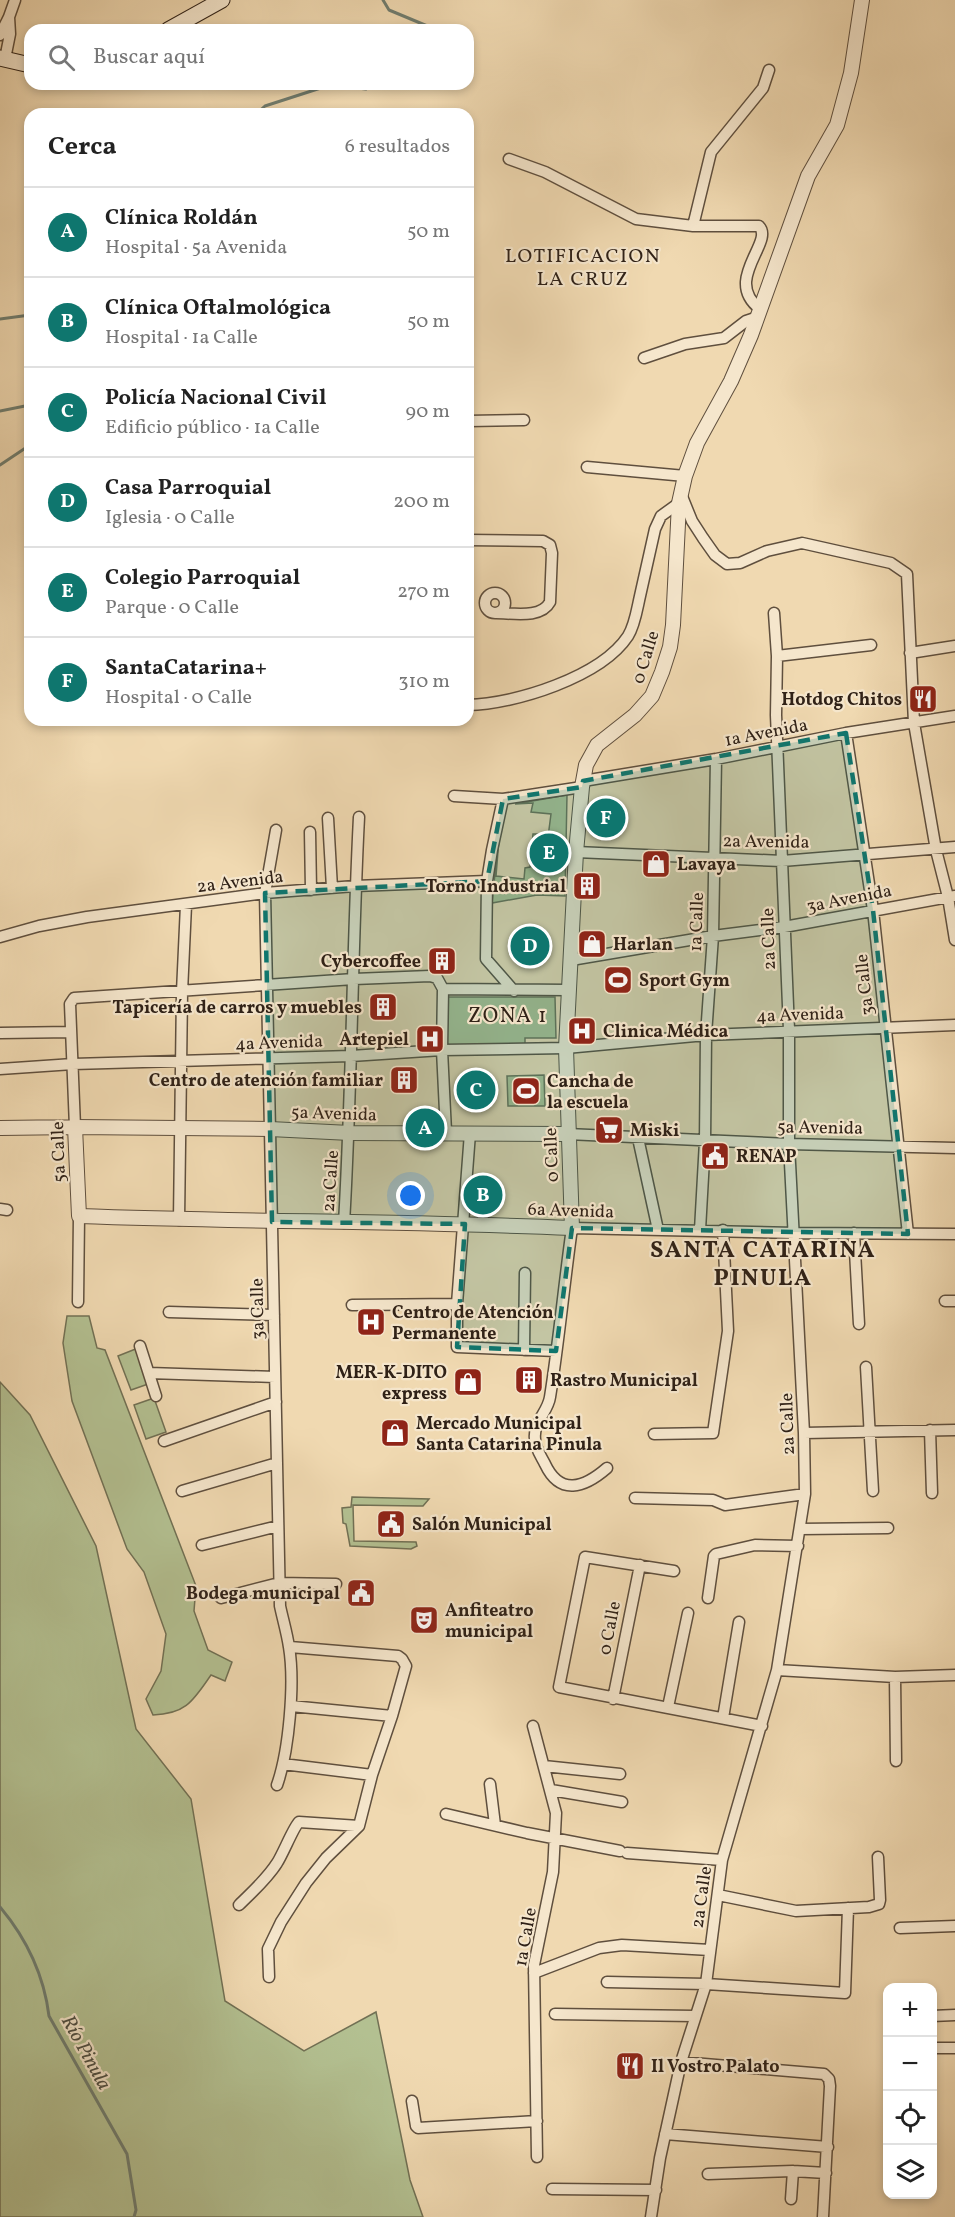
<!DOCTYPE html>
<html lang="es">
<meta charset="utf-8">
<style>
:root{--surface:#fff;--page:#f2f2f2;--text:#222;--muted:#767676;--line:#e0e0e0;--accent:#0f766e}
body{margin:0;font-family:Vollkorn,serif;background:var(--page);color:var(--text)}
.controls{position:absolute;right:18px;bottom:18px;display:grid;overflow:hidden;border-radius:12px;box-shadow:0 3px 9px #0003}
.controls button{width:54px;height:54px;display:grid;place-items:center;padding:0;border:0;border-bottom:2px solid var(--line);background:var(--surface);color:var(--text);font:30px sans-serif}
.you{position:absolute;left:411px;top:1196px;width:21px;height:21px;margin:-15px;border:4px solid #fff;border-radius:50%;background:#1a73e8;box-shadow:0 0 0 9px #1a73e833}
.badge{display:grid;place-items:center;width:39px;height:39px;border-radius:50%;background:var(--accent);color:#fff;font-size:20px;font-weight:700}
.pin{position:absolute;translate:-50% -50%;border:3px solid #fff;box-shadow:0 2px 6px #0006}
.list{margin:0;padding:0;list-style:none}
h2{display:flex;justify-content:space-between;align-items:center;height:78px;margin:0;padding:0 24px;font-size:26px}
h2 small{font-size:20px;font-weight:400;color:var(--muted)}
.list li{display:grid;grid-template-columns:39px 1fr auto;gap:18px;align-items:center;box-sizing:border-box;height:90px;padding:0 24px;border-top:2px solid var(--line)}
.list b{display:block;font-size:22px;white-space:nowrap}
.list p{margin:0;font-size:20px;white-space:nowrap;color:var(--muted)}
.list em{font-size:20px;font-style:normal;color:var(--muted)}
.icon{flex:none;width:33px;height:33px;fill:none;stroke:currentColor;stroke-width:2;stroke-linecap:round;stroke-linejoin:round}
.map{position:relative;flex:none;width:955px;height:2217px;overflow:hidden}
.search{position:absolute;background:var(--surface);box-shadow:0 3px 9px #0003;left:24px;top:24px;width:450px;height:66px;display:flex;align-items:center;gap:15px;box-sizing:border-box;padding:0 21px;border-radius:18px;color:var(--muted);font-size:22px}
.panel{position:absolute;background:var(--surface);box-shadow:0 3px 9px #0003;left:24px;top:108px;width:450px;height:618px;border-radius:18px}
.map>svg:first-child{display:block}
</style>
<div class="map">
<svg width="955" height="2217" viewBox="0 0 955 2217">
<rect width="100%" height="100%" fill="#f0d9b1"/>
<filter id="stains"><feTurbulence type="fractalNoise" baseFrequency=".00333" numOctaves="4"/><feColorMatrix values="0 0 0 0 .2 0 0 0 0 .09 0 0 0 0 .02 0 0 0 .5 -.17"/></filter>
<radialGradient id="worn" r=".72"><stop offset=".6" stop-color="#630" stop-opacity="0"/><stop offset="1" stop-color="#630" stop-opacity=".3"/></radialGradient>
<path fill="#b3c091" stroke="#717054" stroke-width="1.5" d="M 567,795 L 565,896 L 537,895 L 492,903 L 501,814 L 496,876 L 524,879 L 525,868 L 530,867 L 533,834 L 539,834 L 539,837 L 548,837 L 551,814 L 531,812 L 533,803 L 515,804 Z
M 448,997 L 555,997 L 556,1038 L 525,1038 L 525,1046 L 447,1045 Z
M 544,1075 L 545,1106 L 508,1106 L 507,1076 Z
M 67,1316 L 89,1316 L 97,1348 L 105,1350 L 196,1586 L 194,1611 L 208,1650 L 232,1662 L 225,1681 L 211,1675 C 193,1701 186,1714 153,1715 L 146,1699 L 161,1671 L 166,1634 L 144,1572 L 127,1549 L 72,1401 L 63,1343 Z
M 138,1348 L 151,1383 L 131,1390 L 118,1356 Z
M 0,1382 L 30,1415 L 96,1546 L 136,1729 L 191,1799 L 225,2001 L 304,2051 L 376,2012 L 410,2180 L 423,2217 L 0,2217 Z
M 154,1398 L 166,1432 L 146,1439 L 134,1405 Z
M 352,1497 L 429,1499 L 423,1506 L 418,1506 L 353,1505 L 354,1541 L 416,1542 L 417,1546 L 411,1549 L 350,1546 L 346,1524 L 343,1523 L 342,1508 L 351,1507 Z"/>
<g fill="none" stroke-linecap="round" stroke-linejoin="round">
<path stroke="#707d6f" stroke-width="3" d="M 383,0 L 389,10 L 437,30
M 256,114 L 265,106 L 330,85 L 366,89 L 373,84
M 0,319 L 30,315
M 0,411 L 30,405
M 0,465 L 27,447 L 30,443
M 0,1907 C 26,1938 44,1976 49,2016 L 127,2154 L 136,2210 L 134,2217"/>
<g stroke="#5f4f3e" stroke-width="13">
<path id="minor" d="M 0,35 L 9,17 L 15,0
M 5,59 L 10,34 L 9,17
M 509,159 L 545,172 L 636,219 L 693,226 L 759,226 C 775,242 722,280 760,309
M 693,226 L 711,152 L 763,88 L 769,70
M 644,358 L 685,344 L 724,338 L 746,321 L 758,317
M 468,421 L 524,420
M 587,467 L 685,476
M 681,494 L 692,521 L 703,538 L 715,555 L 727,564 L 740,563 L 767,551 L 802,543 L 891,563 L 907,574 L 914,723 L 936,850 L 948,897 L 955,940
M 468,540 L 543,541 L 550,545 L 552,553 L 550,602 C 541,619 513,613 496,613
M485 603a10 10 0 1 1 20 0a10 10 0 1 1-20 0Z
M 910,653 L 955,646
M 777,656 L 871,645
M 468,705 C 515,704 601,677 628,636 C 635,625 637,609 640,596 C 645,574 650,552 655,529 L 661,516 L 679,503
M 846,733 L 873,910 L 908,1234
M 583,781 L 716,759 L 846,733 L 955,716
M 454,796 L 503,799 L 582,787
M 503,799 L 492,850 L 487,881 L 486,959 L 514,991
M 328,818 L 332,888
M 276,830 L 265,893 L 280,1606 C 283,1620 287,1633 289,1647 C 295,1683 289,1751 277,1785
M 310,832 L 311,890
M 576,852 L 782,861 L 955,847
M 0,937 L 39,926 L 87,917 L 265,893 L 355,886 L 487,881
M 571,960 L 713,936 L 784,927 L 955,896
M 443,989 L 568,990
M 0,1033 L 71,1032
M 0,1069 L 73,1064 L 351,1056 L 442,1050 L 566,1048 L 706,1035 L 955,1025
M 75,1127 L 70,1004 L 74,998 L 354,979 L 430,976 L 437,978 L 443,989 L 442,1050 L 446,1132
M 470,1133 L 457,1304 L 457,1347 L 556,1351
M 567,1134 L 789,1144 L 955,1148
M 638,1138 L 658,1230
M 0,1209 L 7,1210
M 179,1220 L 182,992 L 186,905
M 344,1223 C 352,1088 352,952 359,817
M 700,1230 L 705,1141 L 706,1035 L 713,936 L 716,759
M 854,1233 L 859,1324
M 945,1301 L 955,1301
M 78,1302 L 79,1216
M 352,1305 L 457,1304
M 169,1312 L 274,1315
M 140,1346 L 156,1396
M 524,1350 L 525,1273
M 866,1367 L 873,1491
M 149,1373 L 275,1377
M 930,1430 L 932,1493
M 804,1433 L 955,1430
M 654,1434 L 713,1433 L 728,1331 L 723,1230
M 164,1441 L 276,1402
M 607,1468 C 584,1488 560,1496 545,1464 C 541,1456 535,1448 535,1439 C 533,1422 548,1412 550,1397 C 559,1341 564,1284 572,1228 L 795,1233 L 955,1234
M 182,1491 L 277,1463
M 635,1498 L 713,1500 L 725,1505 L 805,1494
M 801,1529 L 888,1528
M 202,1545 L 278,1526
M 674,1571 L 585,1557 L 559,1687 L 762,1726
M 221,1598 L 279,1583 L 336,1584
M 708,1598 L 714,1556 L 716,1554 L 755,1545 L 798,1546
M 777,1670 L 895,1677 L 955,1675
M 895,1677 L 896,1761
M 613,1699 L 640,1565
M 291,1706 L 392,1716
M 668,1707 L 688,1613
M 723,1718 L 739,1622
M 533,1726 L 556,1813 L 553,1872 L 534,1965 L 537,2157
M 283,1764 L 372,1775
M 544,1766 L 620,1774
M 490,1784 L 495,1825
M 551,1790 L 622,1802
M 446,1814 L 527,1833 L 620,1851
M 627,1853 L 722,1860
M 718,1895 L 796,1911 L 869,1907 L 879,1904 L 880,1900 L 878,1857
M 239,1905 C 252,1892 267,1879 277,1863 C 283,1854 294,1826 299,1822 L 359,1826
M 900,1928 L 955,1926
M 534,1973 L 599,1948 L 622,1945 L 710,1950
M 269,1977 L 268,1949 L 281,1922 L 306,1883 L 326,1858 L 359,1826 L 372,1775 L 392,1716 L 406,1666 L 402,1659 L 398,1656 L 290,1647
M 607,1982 L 706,1984 L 845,1993 L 848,1908
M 555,2014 L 694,2016
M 932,2016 L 955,2015
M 932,2048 L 955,2048
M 681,2062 L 824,2074 L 829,2079 L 830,2086 L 823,2217
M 412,2101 L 416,2126 L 418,2128 L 537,2121
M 665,2134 L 828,2147
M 708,2174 L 793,2171 L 826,2173
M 552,2189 L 656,2190
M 791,2199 L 793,2171
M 651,2217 L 660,2158 L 681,2062 L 706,1984 L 722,1860 L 777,1670 L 805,1494 L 804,1433 L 789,1144 L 789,1030 L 776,715 L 777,656 L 774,613"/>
</g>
<g stroke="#5f4f3e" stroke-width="16">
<path id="tertiary" d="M 75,1127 L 79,1216 C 243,1222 407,1221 572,1228 L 566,1048 L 576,852 L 582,787 L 586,765 L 597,745 L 635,715 L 652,696 L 662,672 L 670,647 L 673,625 L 679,503 L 685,476 L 697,443 L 731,381 L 751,335 L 808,176 L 837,125 L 851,73 L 862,0
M 0,1128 L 75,1127 L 270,1129 L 350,1133 L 567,1134"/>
</g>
<g stroke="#2f2117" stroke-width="17">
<path id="secondary" d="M 168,30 L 222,0
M 0,58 L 30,65"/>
</g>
<use href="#minor" stroke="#f5e6cc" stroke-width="10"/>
<use href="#tertiary" stroke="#f5e6cc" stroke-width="14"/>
<use href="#secondary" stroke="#f5e6cc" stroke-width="15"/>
</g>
<path fill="#0f766e" fill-opacity="0.2" stroke="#0f766e" stroke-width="4.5" stroke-dasharray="12 8" stroke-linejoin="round" d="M 846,733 L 873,910 L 908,1234 L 572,1228 L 556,1351 L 457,1347 L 465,1224 L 272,1222 L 265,893 L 487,881 L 503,799 L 582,787 L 583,781 Z"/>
<defs>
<g id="restaurant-square" transform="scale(1.5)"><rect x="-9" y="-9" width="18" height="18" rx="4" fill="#8f2418" stroke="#f5e6cc"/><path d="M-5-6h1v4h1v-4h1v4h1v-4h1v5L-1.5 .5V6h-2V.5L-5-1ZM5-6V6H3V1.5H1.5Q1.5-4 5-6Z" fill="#fff"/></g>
<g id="shop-square" transform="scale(1.5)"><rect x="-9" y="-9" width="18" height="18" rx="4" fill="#8f2418" stroke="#f5e6cc"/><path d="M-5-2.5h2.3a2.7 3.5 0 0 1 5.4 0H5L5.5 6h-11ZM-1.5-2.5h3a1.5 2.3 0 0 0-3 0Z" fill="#fff"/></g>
<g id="building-square" transform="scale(1.5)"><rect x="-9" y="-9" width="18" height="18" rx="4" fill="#8f2418" stroke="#f5e6cc"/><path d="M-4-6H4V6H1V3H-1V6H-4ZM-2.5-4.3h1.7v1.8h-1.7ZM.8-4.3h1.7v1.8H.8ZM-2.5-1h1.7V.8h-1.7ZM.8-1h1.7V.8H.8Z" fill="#fff"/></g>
<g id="stadium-square" transform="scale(1.5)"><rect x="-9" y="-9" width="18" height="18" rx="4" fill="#8f2418" stroke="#f5e6cc"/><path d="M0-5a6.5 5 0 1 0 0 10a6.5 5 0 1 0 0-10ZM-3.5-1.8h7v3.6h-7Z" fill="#fff"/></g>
<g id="hospital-square" transform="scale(1.5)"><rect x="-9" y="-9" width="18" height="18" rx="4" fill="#8f2418" stroke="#f5e6cc"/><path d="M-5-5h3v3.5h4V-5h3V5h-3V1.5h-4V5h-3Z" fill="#fff"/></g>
<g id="supermarket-square" transform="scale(1.5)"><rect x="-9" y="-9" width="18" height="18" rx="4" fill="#8f2418" stroke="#f5e6cc"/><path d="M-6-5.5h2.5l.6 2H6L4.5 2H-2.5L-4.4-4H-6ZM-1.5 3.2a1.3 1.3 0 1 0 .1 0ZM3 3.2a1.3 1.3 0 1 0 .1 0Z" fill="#fff"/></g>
<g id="civic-square" transform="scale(1.5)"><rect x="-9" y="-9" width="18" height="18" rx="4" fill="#8f2418" stroke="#f5e6cc"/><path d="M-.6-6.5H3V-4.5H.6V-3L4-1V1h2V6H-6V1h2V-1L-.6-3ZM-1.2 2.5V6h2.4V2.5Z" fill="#fff"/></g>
<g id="theatre-square" transform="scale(1.5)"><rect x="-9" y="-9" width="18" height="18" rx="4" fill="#8f2418" stroke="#f5e6cc"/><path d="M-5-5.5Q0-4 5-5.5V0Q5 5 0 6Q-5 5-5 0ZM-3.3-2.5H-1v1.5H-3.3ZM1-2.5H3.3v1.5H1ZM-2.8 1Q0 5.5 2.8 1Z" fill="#fff"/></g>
</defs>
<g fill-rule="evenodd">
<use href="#restaurant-square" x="923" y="699"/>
<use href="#shop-square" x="656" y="864"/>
<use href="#building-square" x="587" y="886"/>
<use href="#shop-square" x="592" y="944"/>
<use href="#building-square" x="442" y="961"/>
<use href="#stadium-square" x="618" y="980"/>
<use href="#building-square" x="383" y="1007"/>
<use href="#hospital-square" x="582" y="1031"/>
<use href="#hospital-square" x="430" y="1039"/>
<use href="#building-square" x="404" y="1080"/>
<use href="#stadium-square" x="526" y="1091"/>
<use href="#supermarket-square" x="609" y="1130"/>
<use href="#civic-square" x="715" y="1156"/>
<use href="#hospital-square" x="371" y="1322"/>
<use href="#building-square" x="529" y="1380"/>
<use href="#shop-square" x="468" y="1382"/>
<use href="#shop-square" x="395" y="1433"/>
<use href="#civic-square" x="391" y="1524"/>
<use href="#civic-square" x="361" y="1593"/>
<use href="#theatre-square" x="424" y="1620"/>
<use href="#restaurant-square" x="630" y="2066"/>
</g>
<g text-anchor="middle" stroke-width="4.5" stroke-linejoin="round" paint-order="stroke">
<g font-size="18" fill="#2f2117" stroke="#f5e6cc">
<text transform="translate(645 657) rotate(-73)" y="6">0 Calle</text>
<text transform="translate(766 732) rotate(-11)" y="6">1a Avenida</text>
<text transform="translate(766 841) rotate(1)" y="6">2a Avenida</text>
<text transform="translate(240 881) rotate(-7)" y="6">2a Avenida</text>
<text transform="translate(849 898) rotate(-11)" y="6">3a Avenida</text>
<text transform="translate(696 922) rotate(-88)" y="6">1a Calle</text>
<text transform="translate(768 939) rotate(-92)" y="6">2a Calle</text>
<text transform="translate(864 985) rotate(-96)" y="6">3a Calle</text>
<text transform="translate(800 1014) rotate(-2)" y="6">4a Avenida</text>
<text transform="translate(279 1042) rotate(-2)" y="6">4a Avenida</text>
<text transform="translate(334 1113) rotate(2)" y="6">5a Avenida</text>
<text transform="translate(820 1127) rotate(1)" y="6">5a Avenida</text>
<text transform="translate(58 1152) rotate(-92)" y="6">5a Calle</text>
<text transform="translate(551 1155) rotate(-92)" y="6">0 Calle</text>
<text transform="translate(330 1181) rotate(-86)" y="6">2a Calle</text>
<text transform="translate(571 1210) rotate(2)" y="6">6a Avenida</text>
<text transform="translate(257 1309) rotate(-91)" y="6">3a Calle</text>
<text transform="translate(787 1424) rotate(-92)" y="6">2a Calle</text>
<text transform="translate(609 1628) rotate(-79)" y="6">0 Calle</text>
<text transform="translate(701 1897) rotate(-82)" y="6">2a Calle</text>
<text transform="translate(525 1937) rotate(-80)" y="6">1a Calle</text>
</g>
<g font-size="18" font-weight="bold" fill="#2f2117" stroke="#f5e6cc" text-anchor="start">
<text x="902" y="705" text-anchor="end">Hotdog Chitos</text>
<text x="677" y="870">Lavaya</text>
<text x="566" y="892" text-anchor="end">Torno Industrial</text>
<text x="613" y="950">Harlan</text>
<text x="421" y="967" text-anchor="end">Cybercoffee</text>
<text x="639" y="986">Sport Gym</text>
<text x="362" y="1013" text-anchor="end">Tapicería de carros y muebles</text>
<text x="603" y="1037">Clinica Médica</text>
<text x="409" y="1045" text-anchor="end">Artepiel</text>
<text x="383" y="1086" text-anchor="end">Centro de atención familiar</text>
<text x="547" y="1087">Cancha de<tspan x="547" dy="21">la escuela</tspan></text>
<text x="630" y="1136">Miski</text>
<text x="736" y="1162">RENAP</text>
<text x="392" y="1318">Centro de Atención<tspan x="392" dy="21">Permanente</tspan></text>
<text x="447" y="1378" text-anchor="end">MER-K-DITO<tspan x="447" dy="21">express</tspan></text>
<text x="550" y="1386">Rastro Municipal</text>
<text x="416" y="1429">Mercado Municipal<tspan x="416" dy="21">Santa Catarina Pinula</tspan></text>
<text x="412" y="1530">Salón Municipal</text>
<text x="340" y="1599" text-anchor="end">Bodega municipal</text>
<text x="445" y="1616">Anfiteatro<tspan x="445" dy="21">municipal</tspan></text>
<text x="651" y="2072">Il Vostro Palato</text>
</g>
<g font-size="20" letter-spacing="1.5" fill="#2f2117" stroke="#f5e6cc">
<text x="583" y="262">LOTIFICACION<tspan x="583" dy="23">LA CRUZ</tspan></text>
</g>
<g font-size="20" font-style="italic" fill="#4f4f43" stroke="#f5e6cc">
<text transform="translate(87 2052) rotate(61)" y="7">Río Pinula</text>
</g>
<g font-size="21" letter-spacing="1.5" fill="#2f2117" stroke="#f5e6cc">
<text x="508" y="1022">ZONA 1</text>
</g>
<g font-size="24" font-weight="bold" letter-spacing="1.5" fill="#2f2117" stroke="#f5e6cc">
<text x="763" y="1257">SANTA CATARINA<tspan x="763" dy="28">PINULA</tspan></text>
</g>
</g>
<rect width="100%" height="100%" filter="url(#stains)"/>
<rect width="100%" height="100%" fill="url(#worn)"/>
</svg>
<div class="controls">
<button>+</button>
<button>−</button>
<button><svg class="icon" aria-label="locate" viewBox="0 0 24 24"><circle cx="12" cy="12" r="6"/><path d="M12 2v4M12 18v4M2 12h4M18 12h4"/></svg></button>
<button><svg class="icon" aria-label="layers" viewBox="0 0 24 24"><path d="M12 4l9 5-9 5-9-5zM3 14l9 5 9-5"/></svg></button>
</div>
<div class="you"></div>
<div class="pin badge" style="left:425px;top:1128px">A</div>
<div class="pin badge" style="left:483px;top:1195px">B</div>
<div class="pin badge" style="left:476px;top:1090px">C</div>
<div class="pin badge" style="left:530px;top:946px">D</div>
<div class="pin badge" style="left:549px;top:853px">E</div>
<div class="pin badge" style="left:606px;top:818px">F</div>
<div class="search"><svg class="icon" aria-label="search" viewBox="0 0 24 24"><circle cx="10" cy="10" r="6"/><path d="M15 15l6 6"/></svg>Buscar aquí</div>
<section class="panel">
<h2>Cerca<small>6 resultados</small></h2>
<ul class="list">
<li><span class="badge">A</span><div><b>Clínica Roldán</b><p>Hospital · 5a Avenida</p></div><em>50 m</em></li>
<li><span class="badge">B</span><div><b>Clínica Oftalmológica</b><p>Hospital · 1a Calle</p></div><em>50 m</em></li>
<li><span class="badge">C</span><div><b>Policía Nacional Civil</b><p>Edificio público · 1a Calle</p></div><em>90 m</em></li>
<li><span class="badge">D</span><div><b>Casa Parroquial</b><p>Iglesia · 0 Calle</p></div><em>200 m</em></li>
<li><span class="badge">E</span><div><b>Colegio Parroquial</b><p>Parque · 0 Calle</p></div><em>270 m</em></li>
<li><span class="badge">F</span><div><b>SantaCatarina+</b><p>Hospital · 0 Calle</p></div><em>310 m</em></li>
</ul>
</section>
</div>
